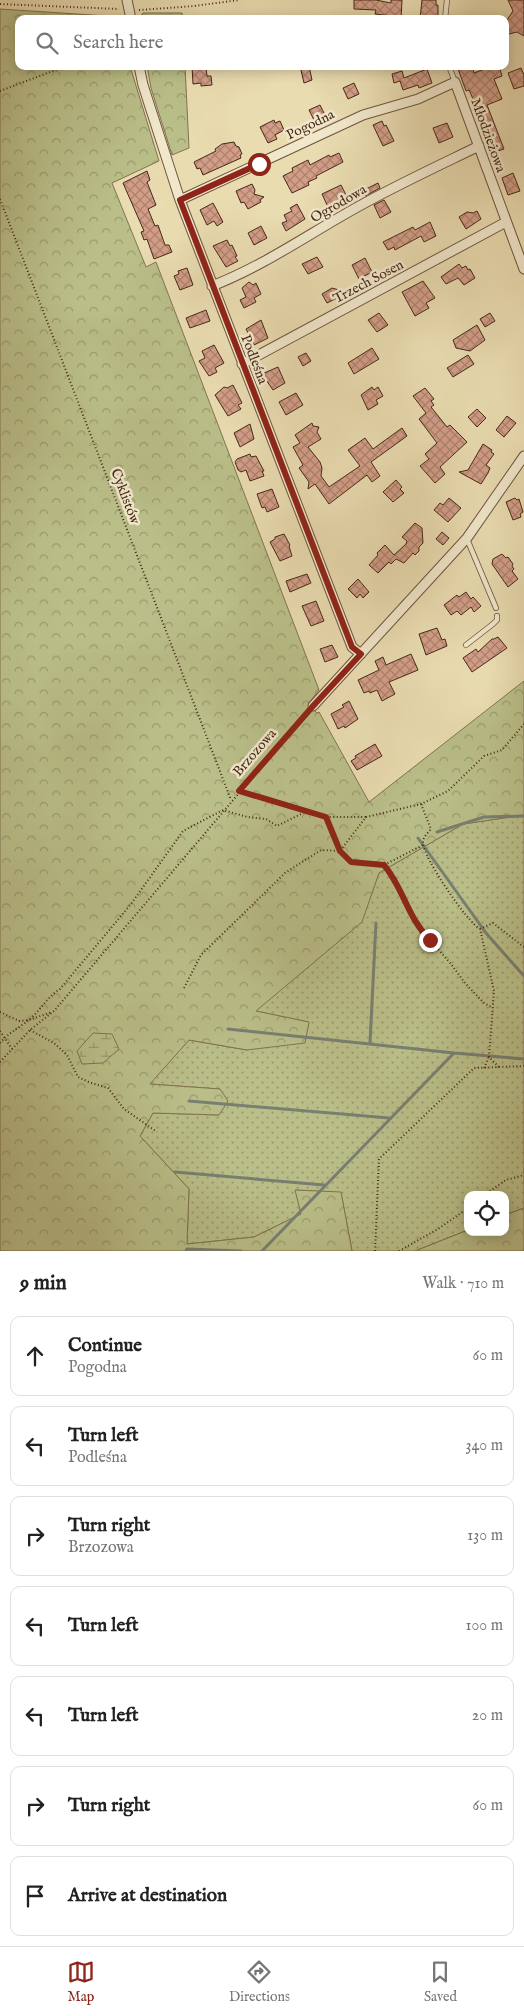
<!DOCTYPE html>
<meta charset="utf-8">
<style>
:root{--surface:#fff;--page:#f2f2f2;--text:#222;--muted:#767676;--line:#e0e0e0;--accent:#8f2418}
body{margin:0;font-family:"IM FELL English",serif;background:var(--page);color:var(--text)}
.controls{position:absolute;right:15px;bottom:15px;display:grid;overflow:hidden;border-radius:10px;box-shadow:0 2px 12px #0003}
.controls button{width:45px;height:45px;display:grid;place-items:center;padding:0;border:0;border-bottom:1px solid var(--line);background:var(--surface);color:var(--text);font:25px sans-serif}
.stop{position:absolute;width:15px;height:15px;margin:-11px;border:4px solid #8f2418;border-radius:50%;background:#fff}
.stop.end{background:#8f2418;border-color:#fff;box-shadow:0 1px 5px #0008}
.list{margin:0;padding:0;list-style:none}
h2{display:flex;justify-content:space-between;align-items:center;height:65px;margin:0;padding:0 20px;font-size:21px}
h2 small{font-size:16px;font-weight:400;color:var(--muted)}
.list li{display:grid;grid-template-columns:32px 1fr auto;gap:15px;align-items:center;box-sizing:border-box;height:80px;margin:0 10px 10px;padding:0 10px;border:1px solid var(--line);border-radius:10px}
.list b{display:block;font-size:19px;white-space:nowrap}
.list p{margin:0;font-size:16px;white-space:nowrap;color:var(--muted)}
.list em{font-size:16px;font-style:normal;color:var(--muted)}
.icon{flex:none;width:28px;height:28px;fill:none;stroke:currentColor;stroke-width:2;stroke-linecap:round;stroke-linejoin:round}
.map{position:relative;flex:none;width:524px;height:1251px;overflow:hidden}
.search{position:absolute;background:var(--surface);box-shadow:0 2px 12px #0003;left:15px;right:15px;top:15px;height:55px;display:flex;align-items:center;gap:12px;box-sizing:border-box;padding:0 18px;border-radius:10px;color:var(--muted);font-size:19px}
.sheet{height:695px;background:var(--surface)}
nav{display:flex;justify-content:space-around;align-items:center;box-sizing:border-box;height:70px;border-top:1px solid var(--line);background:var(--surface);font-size:14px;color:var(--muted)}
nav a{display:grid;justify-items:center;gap:2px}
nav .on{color:var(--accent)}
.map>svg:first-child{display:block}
</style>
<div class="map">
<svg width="524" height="1251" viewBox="0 0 524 1251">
<defs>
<pattern id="grass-dots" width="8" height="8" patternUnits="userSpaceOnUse" patternTransform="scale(1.25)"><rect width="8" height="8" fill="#babf89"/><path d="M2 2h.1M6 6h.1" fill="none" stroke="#999b6f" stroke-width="1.8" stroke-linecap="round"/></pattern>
<pattern id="forest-crowns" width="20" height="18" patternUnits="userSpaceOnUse" patternTransform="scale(1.25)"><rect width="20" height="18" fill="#babf89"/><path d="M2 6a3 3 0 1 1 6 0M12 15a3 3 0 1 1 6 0" fill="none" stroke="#999b6f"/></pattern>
<pattern id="wetland-marsh" width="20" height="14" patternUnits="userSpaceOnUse" patternTransform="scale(1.25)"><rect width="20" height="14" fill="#babf89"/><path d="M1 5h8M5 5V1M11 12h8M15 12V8" fill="none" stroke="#999b6f"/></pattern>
<pattern id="building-cross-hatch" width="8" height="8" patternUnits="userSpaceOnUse" patternTransform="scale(1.25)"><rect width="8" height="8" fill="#d39e88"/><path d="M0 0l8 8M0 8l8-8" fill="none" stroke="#ad816e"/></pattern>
</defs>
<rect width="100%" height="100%" fill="#eadcb1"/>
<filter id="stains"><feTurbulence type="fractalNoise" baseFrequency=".004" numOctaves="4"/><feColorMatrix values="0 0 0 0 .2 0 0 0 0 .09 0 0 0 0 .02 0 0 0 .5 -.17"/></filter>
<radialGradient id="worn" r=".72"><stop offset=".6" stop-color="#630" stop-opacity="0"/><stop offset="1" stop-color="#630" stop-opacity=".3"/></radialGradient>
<path fill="url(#grass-dots)" stroke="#807451" d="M 524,815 L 524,1208 L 505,1215 L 505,1195 L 468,1195 L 468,1230 L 415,1251 L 352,1251 L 341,1193 L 296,1190 L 301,1214 L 254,1237 L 187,1244 L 189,1189 L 140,1136 L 153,1113 L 219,1115 L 220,1089 L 149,1084 L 189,1040 L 247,1050 L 308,1022 L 255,1011 L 361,922 L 379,873 L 463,824 Z"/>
<path fill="url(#forest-crowns)" stroke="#807451" d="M 0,9 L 122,17 L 122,19 L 19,19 L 19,66 L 130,66 L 159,161 L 112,183 L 146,267 L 156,262 L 319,690 L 308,704 L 317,713 L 319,712 L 369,802 L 524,681 L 524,815 L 463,824 L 379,873 L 362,922 L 256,1011 L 309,1022 L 305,1043 L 247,1050 L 189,1040 L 150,1084 L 220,1089 L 228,1101 L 219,1115 L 153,1113 L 140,1136 L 189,1189 L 187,1244 L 254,1237 L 301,1214 L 295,1190 L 341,1192 L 352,1251 L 0,1251 Z
M 143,13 L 182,13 L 183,19 L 138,19 Z
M 147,66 L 185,66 L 189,148 L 172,155 L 151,88 Z
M 524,1208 L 524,1251 L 415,1251 L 468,1230 L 468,1232 L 505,1232 L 505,1215 Z"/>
<path fill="url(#wetland-marsh)" stroke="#807451" d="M 93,1033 L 112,1034 L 119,1049 L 103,1063 L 82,1064 L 77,1051 Z"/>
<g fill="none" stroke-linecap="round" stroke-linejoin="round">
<path stroke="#788072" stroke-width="3" d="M 437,832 L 484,817 L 524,816
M 418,838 L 486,933 L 524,976
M 228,1029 L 454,1053
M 370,1043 L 376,923
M 189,1101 L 389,1118
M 175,1172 L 324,1185
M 186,1251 L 187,1249 L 241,1251
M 262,1251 L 454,1053 L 524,1059"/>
</g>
<path fill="url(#building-cross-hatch)" stroke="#472819" d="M 354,0 L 376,0 L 391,3 L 391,0 L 402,0 L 401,19 L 391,19 L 392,16 L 375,14 L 376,10 L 354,9 Z
M 422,0 L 436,0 L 436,5 L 438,5 L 438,19 L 420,19 Z
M 508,0 L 524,0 L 524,36 L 517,32 L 505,35 L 505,23 L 513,11 Z
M 192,66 L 204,66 L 206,68 L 207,76 L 211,76 L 212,85 L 201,86 L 201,83 L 193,84 Z
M 300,66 L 309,66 L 312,80 L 304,83 Z
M 457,66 L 472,66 L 474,73 L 492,66 L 499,66 L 502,76 L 494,79 L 502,99 L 487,105 L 504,149 L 495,152 L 477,114 L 478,111 L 473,99 L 469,90 L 466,91 Z
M 521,68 L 524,75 L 524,86 L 514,89 L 508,73 Z
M 427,69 L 432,83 L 419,88 L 418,85 L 403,90 L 400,81 L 394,83 L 392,74 L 402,71 L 404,78 Z
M 354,83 L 359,94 L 348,99 L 343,88 Z
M 320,105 L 325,115 L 314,120 L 309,110 Z
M 274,120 L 275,123 L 280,121 L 284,130 L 275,135 L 277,139 L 268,143 L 260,127 Z
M 382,121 L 384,126 L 386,125 L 394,141 L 383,146 L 373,125 Z
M 447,123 L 453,137 L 439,143 L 433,128 Z
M 234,142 L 236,146 L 239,147 L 242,154 L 240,155 L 241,158 L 203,175 L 200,168 L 197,169 L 194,162 L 216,151 L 215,149 L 222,144 Z
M 339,153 L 343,162 L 316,176 L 317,178 L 308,182 L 309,185 L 292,193 L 283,176 L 293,171 L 292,168 L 308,160 L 310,165 L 329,155 L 330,157 Z
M 147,171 L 150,180 L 147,182 L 156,205 L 148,209 L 155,226 L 158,225 L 165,245 L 169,245 L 172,252 L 154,259 L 147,239 L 144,240 L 141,232 L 144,231 L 123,183 Z
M 513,173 L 520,191 L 508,195 L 502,178 Z
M 378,183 L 380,188 L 365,196 L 362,191 Z
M 252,184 L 255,190 L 254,194 L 264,197 L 260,200 L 261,202 L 248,209 L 244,202 L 241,203 L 236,191 Z
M 341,185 L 347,197 L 328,207 L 322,194 Z
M 384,200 L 391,212 L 380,218 L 374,205 Z
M 213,203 L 223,222 L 217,226 L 214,221 L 207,225 L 200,210 Z
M 297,204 L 305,219 L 286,231 L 282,223 L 287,221 L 284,215 L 292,211 L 290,208 Z
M 477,211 L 481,219 L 466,229 L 459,217 L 467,212 L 473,213 Z
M 430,222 L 436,236 L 424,242 L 421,236 L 395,250 L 394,247 L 388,250 L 383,242 L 413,227 L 415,230 Z
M 261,226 L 267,238 L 254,245 L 248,233 Z
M 227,240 L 230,246 L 232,245 L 237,256 L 235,257 L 238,261 L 226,267 L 213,246 Z
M 317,257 L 323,267 L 308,274 L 302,264 Z
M 365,258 L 372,272 L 359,279 L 352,265 Z
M 459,264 L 462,268 L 466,266 L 468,270 L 470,269 L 475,278 L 464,285 L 458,278 L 446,284 L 441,277 Z
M 187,268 L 193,285 L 180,290 L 174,276 L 179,274 L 178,271 Z
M 423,281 L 435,298 L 426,303 L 429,308 L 415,316 L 402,292 Z
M 249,282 L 253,285 L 256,283 L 261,294 L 254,298 L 256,302 L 244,308 L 240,300 L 246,297 L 242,288 Z
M 332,288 L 339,290 L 337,293 L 339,297 L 327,303 L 322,294 Z
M 206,310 L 210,321 L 190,328 L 186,318 Z
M 379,313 L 388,325 L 377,332 L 368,320 Z
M 490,313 L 495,321 L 485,327 L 480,319 Z
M 261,320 L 268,338 L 254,345 L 246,329 Z
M 477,325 L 485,340 L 470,351 L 456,348 L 453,340 Z
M 214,345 L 224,363 L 215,368 L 217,372 L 209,376 L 199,361 L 205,358 L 202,351 Z
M 372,348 L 379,359 L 354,374 L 348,363 Z
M 306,353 L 311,361 L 303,366 L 298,357 Z
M 468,355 L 474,364 L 453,377 L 447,368 Z
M 278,367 L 285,383 L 273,390 L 262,374 Z
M 233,385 L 242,403 L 238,405 L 241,409 L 228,416 L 215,395 L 224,387 L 227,388 Z
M 372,387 L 374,390 L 378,387 L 383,396 L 376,400 L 378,404 L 368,410 L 361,395 Z
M 425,388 L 434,399 L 431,401 L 434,405 L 431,407 L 447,427 L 450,425 L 467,442 L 440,467 L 445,474 L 435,483 L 420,466 L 429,459 L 425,454 L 437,443 L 419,419 L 426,413 L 413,396 Z
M 296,393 L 303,405 L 286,415 L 279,402 Z
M 477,409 L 486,418 L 477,427 L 468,417 Z
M 507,416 L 516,423 L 504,437 L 496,430 Z
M 312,423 L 313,426 L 319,427 L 317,432 L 321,439 L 308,447 L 320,462 L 322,468 L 321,476 L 329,487 L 360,466 L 348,450 L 365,438 L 373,449 L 402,428 L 407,436 L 371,462 L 380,476 L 372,482 L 367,475 L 329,504 L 315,484 L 308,489 L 309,482 L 299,468 L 303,465 L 293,447 L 300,443 L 295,435 Z
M 250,424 L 254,439 L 240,447 L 234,433 Z
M 483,444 L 492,450 L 491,452 L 494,454 L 486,465 L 490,468 L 488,473 L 481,484 L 459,472 L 468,470 Z
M 250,454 L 251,457 L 256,456 L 264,471 L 262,471 L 264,476 L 250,481 L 246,470 L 241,472 L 238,470 L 235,462 L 237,459 Z
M 396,480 L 402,487 L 400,489 L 404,493 L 393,502 L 383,492 Z
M 272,489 L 279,507 L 267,512 L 265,507 L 262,508 L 257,494 Z
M 449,498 L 461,508 L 448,522 L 434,510 L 440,503 L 443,505 Z
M 515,498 L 517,500 L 519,499 L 523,512 L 520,514 L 521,517 L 513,520 L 506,502 Z
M 415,523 L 422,528 L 423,543 L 419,547 L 419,551 L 415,555 L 413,553 L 404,563 L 396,559 L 391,564 L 389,562 L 378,573 L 369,565 L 378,555 L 377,553 L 385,545 L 394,555 L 406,544 L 407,541 L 402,537 Z
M 442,532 L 449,538 L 443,545 L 436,539 Z
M 284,534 L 290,545 L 289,546 L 292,556 L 280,561 L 270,542 L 275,539 L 275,537 Z
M 502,554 L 506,558 L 508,557 L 513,564 L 512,566 L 514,569 L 512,571 L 518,579 L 508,587 L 492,564 L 493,559 Z
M 307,574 L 311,583 L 290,592 L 286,581 Z
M 358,579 L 369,592 L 363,598 L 360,594 L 357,598 L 348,589 Z
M 466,592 L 471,599 L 473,597 L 481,606 L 474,612 L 471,607 L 461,615 L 457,611 L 451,615 L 444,605 L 457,595 L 459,597 Z
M 316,601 L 324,621 L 311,626 L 302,606 Z
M 437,628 L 442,640 L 445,639 L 447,646 L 426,655 L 419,634 Z
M 498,637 L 507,648 L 472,672 L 463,658 L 476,649 L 478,652 L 492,639 L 494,639 Z
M 332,645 L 338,657 L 325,662 L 320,649 Z
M 411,654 L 418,670 L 389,682 L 395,694 L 382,701 L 377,690 L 370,693 L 369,691 L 364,693 L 358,680 L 379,670 L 375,661 L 383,657 L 386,665 Z
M 349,701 L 358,719 L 345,728 L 344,726 L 338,729 L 331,714 L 344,707 L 342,705 Z
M 375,744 L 382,756 L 357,770 L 351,761 L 356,758 L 355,756 Z"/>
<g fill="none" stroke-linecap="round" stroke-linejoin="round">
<g stroke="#70553f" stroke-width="6">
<path id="service" d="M 445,19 L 447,0
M 449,66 L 455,82
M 467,539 L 496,608
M 466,645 L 493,624 L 497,620 L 497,616"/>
</g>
<g stroke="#70553f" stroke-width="11">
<path id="minor" d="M 127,0 L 131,19
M 139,66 L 143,85 L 180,200 L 352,647 L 361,654
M 180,200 L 363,115 L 418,99 L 455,82 L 524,269
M 212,286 C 266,265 313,231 363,204 C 401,183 440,165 479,146
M 242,364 L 506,222
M 313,706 L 467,538 L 524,456"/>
</g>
<path stroke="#472819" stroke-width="2" stroke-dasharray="1 2.5" stroke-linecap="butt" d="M 0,4 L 119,9
M 139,10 L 194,6 L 239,0
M 0,91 L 66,66
M 0,199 L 231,800
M 239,791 L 326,817 L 366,817
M 421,804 L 431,829 C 428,833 423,837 423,842 C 422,856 467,922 480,929 L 494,991 L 489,1057 L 499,1067
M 327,818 L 340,851 L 351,861 L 384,865 L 423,845
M 384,865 L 396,879 L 408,911 L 423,932 L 451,964 L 465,983 L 484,1003 L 493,1008
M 480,929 L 493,923 L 524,947
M 184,988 L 201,955 L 285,873 L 321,850 L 340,851 L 366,817 L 421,804 L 448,791 L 484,756 L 502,750 L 524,724
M 0,1012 L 19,1021 L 29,1020 L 52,1012
M 30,1030 L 54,1043 L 67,1055 L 78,1077 L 91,1083 L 108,1088 L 124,1109 L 157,1132
M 0,1031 L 12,1049
M 0,1043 C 8,1033 19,1028 29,1020 C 40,1011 47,997 60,989 L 131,904 L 183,831 L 223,810 L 247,817 L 266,819 L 277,826 L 307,811
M 0,1062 L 30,1030 L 54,1011 L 308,712
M 484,1068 L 489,1057
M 484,1195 L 506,1180 L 524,1175
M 375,1251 L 379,1159 L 474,1068 L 524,1066
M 399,1251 L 438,1229 L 468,1208"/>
<use href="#service" stroke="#f1e8cc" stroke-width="4.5"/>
<use href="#minor" stroke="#f1e8cc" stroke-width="9"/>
</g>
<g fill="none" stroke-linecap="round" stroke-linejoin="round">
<path stroke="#8f2418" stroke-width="6" d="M 259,164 L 180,200 L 352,647 L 361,654 L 313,706 L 239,791 L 326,817 L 340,851 L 351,862 L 384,865 C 404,889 407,917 430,940"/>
</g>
<g text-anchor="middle" stroke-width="5" stroke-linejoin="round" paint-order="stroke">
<g font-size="14" fill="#472819" stroke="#f1e8cc">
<text transform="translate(310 124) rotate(-26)" y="5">Pogodna</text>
<text transform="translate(489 135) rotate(70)" y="5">Młodzieżowa</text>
<text transform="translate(338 203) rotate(-30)" y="5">Ogrodowa</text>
<text transform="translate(368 281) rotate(-28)" y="5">Trzech Sosen</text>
<text transform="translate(255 359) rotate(69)" y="5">Podleśna</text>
<text transform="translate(126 496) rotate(69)" y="5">Cyklistów</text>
<text transform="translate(254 752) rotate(-49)" y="5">Brzozowa</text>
</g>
</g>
<rect width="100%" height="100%" filter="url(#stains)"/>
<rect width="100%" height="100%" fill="url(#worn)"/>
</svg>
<div class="controls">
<button><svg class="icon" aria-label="locate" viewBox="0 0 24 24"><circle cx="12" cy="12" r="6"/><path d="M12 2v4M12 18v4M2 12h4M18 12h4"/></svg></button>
</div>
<div class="stop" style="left:259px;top:164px"></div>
<div class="stop end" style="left:430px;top:940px"></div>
<div class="search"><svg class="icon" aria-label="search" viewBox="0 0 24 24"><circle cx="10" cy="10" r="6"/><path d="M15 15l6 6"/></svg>Search here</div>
</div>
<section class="sheet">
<h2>9 min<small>Walk · 710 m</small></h2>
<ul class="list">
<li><svg class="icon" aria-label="ahead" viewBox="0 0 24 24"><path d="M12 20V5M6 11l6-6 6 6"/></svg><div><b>Continue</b><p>Pogodna</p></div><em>60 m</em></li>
<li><svg class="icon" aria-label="left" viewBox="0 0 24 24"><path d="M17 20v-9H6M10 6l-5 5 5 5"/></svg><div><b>Turn left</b><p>Podleśna</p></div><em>340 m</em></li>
<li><svg class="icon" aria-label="right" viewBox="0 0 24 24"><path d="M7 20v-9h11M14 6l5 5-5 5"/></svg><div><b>Turn right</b><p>Brzozowa</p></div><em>130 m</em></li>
<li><svg class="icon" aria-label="left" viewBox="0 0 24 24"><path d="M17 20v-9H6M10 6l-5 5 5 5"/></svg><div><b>Turn left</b></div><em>100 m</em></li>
<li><svg class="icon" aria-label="left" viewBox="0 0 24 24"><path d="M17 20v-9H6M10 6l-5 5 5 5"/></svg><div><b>Turn left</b></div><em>20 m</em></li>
<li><svg class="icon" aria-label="right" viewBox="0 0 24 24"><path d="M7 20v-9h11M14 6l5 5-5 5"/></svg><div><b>Turn right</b></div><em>60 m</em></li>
<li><svg class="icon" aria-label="arrive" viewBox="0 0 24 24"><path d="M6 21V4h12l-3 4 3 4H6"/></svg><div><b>Arrive at destination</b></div></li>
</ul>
</section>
<nav>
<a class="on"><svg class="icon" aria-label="map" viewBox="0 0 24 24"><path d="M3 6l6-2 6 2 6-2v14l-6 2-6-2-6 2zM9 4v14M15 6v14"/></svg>Map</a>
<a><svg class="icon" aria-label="directions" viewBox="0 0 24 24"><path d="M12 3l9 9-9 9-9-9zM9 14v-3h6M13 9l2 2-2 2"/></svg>Directions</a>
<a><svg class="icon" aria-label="saved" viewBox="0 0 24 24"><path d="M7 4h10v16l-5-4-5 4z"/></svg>Saved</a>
</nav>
